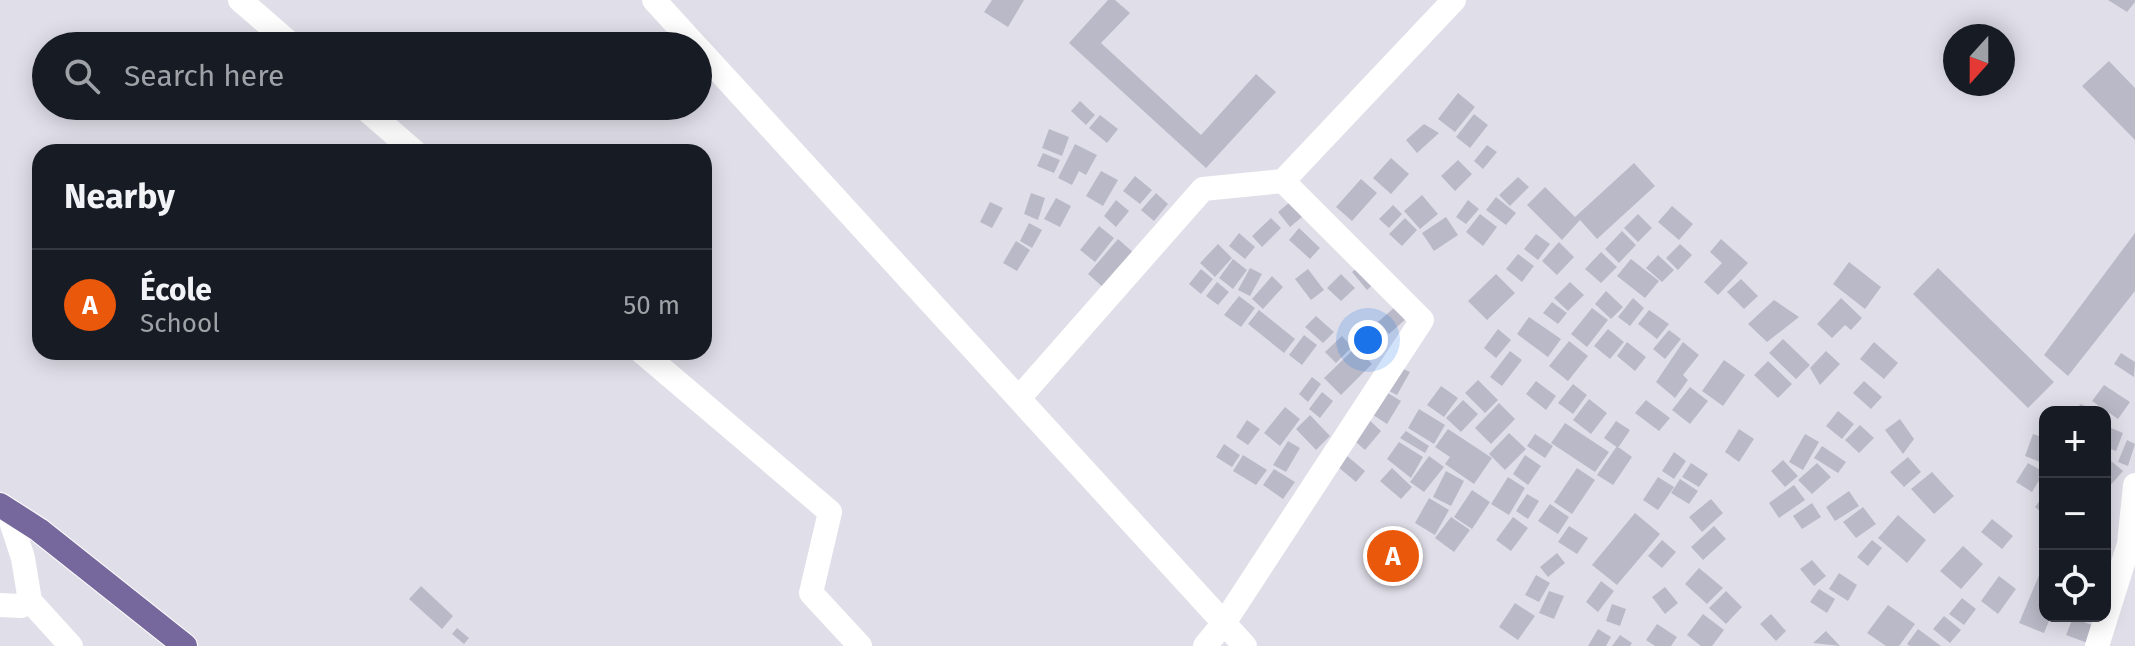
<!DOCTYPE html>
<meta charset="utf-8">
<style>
:root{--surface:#171b24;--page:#20242c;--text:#f1f3f6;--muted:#9ea1a6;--line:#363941;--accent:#ea580c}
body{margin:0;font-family:"Fira Sans",sans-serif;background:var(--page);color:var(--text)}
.controls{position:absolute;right:24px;bottom:24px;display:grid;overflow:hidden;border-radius:16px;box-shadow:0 4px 20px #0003}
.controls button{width:72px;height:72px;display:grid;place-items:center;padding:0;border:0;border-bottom:2px solid var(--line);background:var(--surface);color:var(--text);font:40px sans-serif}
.compass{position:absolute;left:1943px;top:24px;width:72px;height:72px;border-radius:50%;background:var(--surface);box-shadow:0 4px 20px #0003;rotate:201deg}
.you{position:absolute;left:1368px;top:340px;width:28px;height:28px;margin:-20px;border:6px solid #fff;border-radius:50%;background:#1a73e8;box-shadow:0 0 0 12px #1a73e833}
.badge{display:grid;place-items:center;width:52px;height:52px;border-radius:50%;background:var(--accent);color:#fff;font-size:26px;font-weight:700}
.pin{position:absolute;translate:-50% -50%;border:4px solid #fff;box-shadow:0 2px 8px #0006}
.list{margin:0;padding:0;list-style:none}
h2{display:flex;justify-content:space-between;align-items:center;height:104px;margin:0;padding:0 32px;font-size:34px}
h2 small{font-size:26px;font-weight:400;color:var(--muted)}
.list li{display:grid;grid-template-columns:52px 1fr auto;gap:24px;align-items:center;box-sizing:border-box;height:112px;padding:0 32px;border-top:2px solid var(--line)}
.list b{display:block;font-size:30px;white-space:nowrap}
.list p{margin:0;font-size:26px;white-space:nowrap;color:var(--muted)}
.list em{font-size:26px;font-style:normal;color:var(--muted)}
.icon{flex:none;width:44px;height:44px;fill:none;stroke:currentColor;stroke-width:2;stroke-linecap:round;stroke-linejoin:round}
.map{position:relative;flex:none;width:2135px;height:646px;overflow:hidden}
.search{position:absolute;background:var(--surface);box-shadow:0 4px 20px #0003;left:32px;top:32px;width:680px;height:88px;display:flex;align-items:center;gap:20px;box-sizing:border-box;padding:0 28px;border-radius:44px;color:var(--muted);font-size:30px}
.panel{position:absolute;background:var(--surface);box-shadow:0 4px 20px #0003;left:32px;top:144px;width:680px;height:216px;border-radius:24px}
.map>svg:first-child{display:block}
</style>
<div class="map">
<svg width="2135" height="646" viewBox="0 0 2135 646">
<rect width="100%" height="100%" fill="#e0dfe9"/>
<path fill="#bab9c7" d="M 992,0 L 1024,0 L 1008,27 L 984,12 Z
M 1108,0 L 1115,0 L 1130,13 L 1101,43 L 1201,135 L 1256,74 L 1276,92 L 1206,168 L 1069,43 Z
M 2108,0 L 2135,0 L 2135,2 L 2127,12 Z
M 2109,61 L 2135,88 L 2135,140 L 2082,86 Z
M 1458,93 L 1475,107 L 1455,132 L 1438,119 Z
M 1080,101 L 1095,115 L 1086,125 L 1071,111 Z
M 1474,114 L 1488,125 L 1470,148 L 1456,137 Z
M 1100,115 L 1118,129 L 1107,143 L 1089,128 Z
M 1424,124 L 1439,133 L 1417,153 L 1406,140 Z
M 1049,129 L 1069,137 L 1062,156 L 1042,148 Z
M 1075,144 L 1097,155 L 1086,175 L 1079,171 L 1072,185 L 1058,178 Z
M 1487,145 L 1497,152 L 1483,169 L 1474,161 Z
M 1043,153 L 1060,160 L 1054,173 L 1037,166 Z
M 1391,158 L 1409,174 L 1391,194 L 1373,178 Z
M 1458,160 L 1472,174 L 1455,191 L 1441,176 Z
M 1634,163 L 1655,186 L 1597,239 L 1580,220 L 1562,240 L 1527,205 L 1545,187 L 1575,217 Z
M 1101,171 L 1118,180 L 1103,206 L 1086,196 Z
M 1135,176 L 1152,190 L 1140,204 L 1123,191 Z
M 1518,177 L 1529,187 L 1510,206 L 1499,195 Z
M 1361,179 L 1377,193 L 1352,221 L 1336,207 Z
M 1031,193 L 1045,198 L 1038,220 L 1024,214 Z
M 1156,193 L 1168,204 L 1154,221 L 1141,210 Z
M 1422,195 L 1438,214 L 1420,229 L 1404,211 Z
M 1296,197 L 1308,212 L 1290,227 L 1278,212 Z
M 1496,197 L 1516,213 L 1506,225 L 1486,210 Z
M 1056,198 L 1071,206 L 1060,227 L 1044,219 Z
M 1116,200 L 1129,211 L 1116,227 L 1104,216 Z
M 1468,200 L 1479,209 L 1466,224 L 1456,217 Z
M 990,202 L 1003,208 L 992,228 L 980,222 Z
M 1393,205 L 1402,214 L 1389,228 L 1379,219 Z
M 1672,206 L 1693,224 L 1679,240 L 1658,222 Z
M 1480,214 L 1497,227 L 1483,246 L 1466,232 Z
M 1638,214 L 1652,228 L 1638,242 L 1624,228 Z
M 1446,217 L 1458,235 L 1434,251 L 1422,233 Z
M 1271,218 L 1281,228 L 1262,247 L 1252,236 Z
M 1405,218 L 1417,230 L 1402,246 L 1389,234 Z
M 1029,223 L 1042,230 L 1032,248 L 1020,241 Z
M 1099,226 L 1114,238 L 1095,262 L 1080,250 Z
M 1299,228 L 1320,248 L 1310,259 L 1289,240 Z
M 1622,231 L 1636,245 L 1619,263 L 1605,249 Z
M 1239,233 L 1255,247 L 1245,259 L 1229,246 Z
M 2135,233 L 2135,291 L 2068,376 L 2044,355 Z
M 1536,234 L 1550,244 L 1538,260 L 1524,249 Z
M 1118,239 L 1135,254 L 1104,288 L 1088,274 Z
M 1721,239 L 1748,263 L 1718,295 L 1704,282 L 1722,263 L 1710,252 Z
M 1016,241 L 1030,250 L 1017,271 L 1003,263 Z
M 1559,242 L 1574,257 L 1557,275 L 1542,261 Z
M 1218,244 L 1232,258 L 1215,277 L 1200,263 Z
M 1680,244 L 1692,255 L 1678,270 L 1666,258 Z
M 1601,252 L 1617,267 L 1601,283 L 1585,269 Z
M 1518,254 L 1534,266 L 1522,282 L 1506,269 Z
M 1658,255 L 1674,270 L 1662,282 L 1646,268 Z
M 1233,259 L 1247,270 L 1233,289 L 1219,278 Z
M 1631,259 L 1659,281 L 1645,298 L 1617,276 Z
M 1849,262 L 1881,287 L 1865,309 L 1833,284 Z
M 1362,263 L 1377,281 L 1367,290 L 1352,272 Z
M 1250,268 L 1262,274 L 1250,296 L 1238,290 Z
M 1938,268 L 2054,382 L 2028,408 L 1913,294 Z
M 1201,269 L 1213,279 L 1201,294 L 1189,284 Z
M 1308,269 L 1324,290 L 1311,300 L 1295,279 Z
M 1341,274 L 1355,288 L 1341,301 L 1327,288 Z
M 1496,274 L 1515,293 L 1487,320 L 1468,301 Z
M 1272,276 L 1283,287 L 1263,309 L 1252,299 Z
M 1741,279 L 1758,296 L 1744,309 L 1727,292 Z
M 1217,282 L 1229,292 L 1218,305 L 1206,296 Z
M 1570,282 L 1584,295 L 1568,311 L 1554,298 Z
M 1606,291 L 1623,307 L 1611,319 L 1595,304 Z
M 1239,296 L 1255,308 L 1241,327 L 1224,315 Z
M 1633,298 L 1644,308 L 1630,326 L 1618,317 Z
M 1841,298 L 1862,318 L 1851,330 L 1845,325 L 1832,338 L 1817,324 Z
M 1774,300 L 1799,317 L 1767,342 L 1748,324 Z
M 1552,302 L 1567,313 L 1558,324 L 1543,313 Z
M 1396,306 L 1407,318 L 1389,334 L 1378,322 Z
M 1592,308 L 1608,320 L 1587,347 L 1571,334 Z
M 1259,310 L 1295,339 L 1284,353 L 1248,324 Z
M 1649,310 L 1669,324 L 1657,339 L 1638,324 Z
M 1316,316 L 1334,332 L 1323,343 L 1305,327 Z
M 1529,317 L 1561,339 L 1548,357 L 1517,334 Z
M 1498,329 L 1511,340 L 1496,358 L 1484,348 Z
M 1608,329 L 1624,342 L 1610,359 L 1594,346 Z
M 1669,330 L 1681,339 L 1665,359 L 1653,349 Z
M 1304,335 L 1317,345 L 1302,365 L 1289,355 Z
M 1342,336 L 1352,347 L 1336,363 L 1325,352 Z
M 1783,339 L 1810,365 L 1796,379 L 1769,353 Z
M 1569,341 L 1588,356 L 1568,381 L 1549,366 Z
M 1627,342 L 1646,357 L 1635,371 L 1617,356 Z
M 1683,342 L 1699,355 L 1683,375 L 1688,380 L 1675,398 L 1656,382 Z
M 1874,342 L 1898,363 L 1884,379 L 1860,359 Z
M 1356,347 L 1372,364 L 1341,395 L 1324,378 Z
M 1510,351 L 1522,360 L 1502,386 L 1490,377 Z
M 1826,351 L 1840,364 L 1820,385 L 1810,368 Z
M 2121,353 L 2135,362 L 2134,377 L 2114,364 Z
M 1724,360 L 1745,375 L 1723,406 L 1702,391 Z
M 1768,361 L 1792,384 L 1778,398 L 1754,375 Z
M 1395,365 L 1410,372 L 1397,395 L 1383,388 Z
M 1312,377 L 1321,384 L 1308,402 L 1299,394 Z
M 1478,380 L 1498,400 L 1485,413 L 1465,393 Z
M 1536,381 L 1556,396 L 1546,410 L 1526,394 Z
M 1864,381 L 1882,397 L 1871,409 L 1853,393 Z
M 1573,384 L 1587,395 L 1573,414 L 1558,403 Z
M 2104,385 L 2130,402 L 2118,419 L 2092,401 Z
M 1441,386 L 1458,398 L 1444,417 L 1427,405 Z
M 1690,387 L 1708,401 L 1690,424 L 1672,410 Z
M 1381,389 L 1401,401 L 1387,424 L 1367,411 Z
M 1322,392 L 1333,401 L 1320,418 L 1309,409 Z
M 1589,399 L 1607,413 L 1591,434 L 1573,420 Z
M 1463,400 L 1478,414 L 1461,432 L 1446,418 Z
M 1646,400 L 1670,418 L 1659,431 L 1635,413 Z
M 1499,403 L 1515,419 L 1491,444 L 1475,428 Z
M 2080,404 L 2101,412 L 2077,412 Z
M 1285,407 L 1300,419 L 1280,446 L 1264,433 Z
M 1419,409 L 1445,425 L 1434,444 L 1408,428 Z
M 1838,411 L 1854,424 L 1842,439 L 1826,426 Z
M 1310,415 L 1330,436 L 1316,450 L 1296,429 Z
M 1366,417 L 1381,431 L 1365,450 L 1349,436 Z
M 1900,419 L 1914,439 L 1903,454 L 1885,430 Z
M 1247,420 L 1260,429 L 1248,445 L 1236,437 Z
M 1616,421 L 1630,430 L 1618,448 L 1604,438 Z
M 1565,423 L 1609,452 L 1595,472 L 1551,443 Z
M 1860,425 L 1874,438 L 1859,453 L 1845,440 Z
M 2111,428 L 2123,433 L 2116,451 L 2105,447 Z
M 1448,429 L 1492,458 L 1474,484 L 1445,464 L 1450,457 L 1435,447 Z
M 1739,429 L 1754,439 L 1739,462 L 1725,452 Z
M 1406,431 L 1429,446 L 1425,453 L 1400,438 Z
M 1509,433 L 1526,449 L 1505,470 L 1489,454 Z
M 1535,434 L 1553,446 L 1545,458 L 1527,446 Z
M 1805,434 L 1819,442 L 1803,470 L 1789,462 Z
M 2033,434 L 2045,438 L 2045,464 L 2025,456 Z
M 2127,440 L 2135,444 L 2128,466 L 2118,462 Z
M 1288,441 L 1300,448 L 1286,472 L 1273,465 Z
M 1399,442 L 1423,457 L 1411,478 L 1387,459 Z
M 1224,444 L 1240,455 L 1232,467 L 1216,457 Z
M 1617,446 L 1632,457 L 1613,485 L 1597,475 Z
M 1822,446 L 1846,462 L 1838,473 L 1814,458 Z
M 1341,451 L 1365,471 L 1356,482 L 1332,462 Z
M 1674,452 L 1686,461 L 1674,479 L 1662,471 Z
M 1243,455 L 1267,470 L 1256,485 L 1233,471 Z
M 1525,455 L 1541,466 L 1528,485 L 1513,474 Z
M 1429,456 L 1444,467 L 1424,492 L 1410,482 Z
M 2105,456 L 2123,471 L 2108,488 L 2105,485 Z
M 1908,457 L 1921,472 L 1904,487 L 1890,472 Z
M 1783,460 L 1798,476 L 1785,487 L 1771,471 Z
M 1691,463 L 1708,474 L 1699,487 L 1682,477 Z
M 1817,463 L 1831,477 L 1812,494 L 1798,480 Z
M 2028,463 L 2044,472 L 2032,492 L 2016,482 Z
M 1392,468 L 1412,487 L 1401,499 L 1380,481 Z
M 1577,468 L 1595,480 L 1572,514 L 1554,502 Z
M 1274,469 L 1295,482 L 1283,499 L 1263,485 Z
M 1446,471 L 1464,481 L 1451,506 L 1433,497 Z
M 1932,472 L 1954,496 L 1934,514 L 1911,489 Z
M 1508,477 L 1525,488 L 1509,515 L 1491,504 Z
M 1658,477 L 1674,487 L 1658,510 L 1643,500 Z
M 1680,479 L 1698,491 L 1689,504 L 1671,493 Z
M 1794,485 L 1805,500 L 1779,518 L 1769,503 Z
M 1472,490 L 1490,502 L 1472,529 L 1454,517 Z
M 1849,491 L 1859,506 L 1835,521 L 1826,507 Z
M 1527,494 L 1539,501 L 1528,519 L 1516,511 Z
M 2045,494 L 2045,515 L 2035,507 Z
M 1429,498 L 1449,510 L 1435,535 L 1415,523 Z
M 1711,499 L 1723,513 L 1702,532 L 1689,517 Z
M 1812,503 L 1821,517 L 1802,529 L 1793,516 Z
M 1550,504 L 1569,517 L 1558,534 L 1538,521 Z
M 1863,507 L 1876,524 L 1856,538 L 1843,522 Z
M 1635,513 L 1660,534 L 1617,585 L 1592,565 Z
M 1898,515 L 1926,540 L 1907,563 L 1878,538 Z
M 1451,517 L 1470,530 L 1454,552 L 1435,538 Z
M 1513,517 L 1528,528 L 1511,551 L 1496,540 Z
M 1992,519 L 2013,536 L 2002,549 L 1981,532 Z
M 1569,526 L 1588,538 L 1577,554 L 1558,542 Z
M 1714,526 L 1726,539 L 1703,560 L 1691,547 Z
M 1662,540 L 1676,552 L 1662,568 L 1648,556 Z
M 1872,540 L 1882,548 L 1868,566 L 1857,557 Z
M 1963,546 L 1983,564 L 1961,589 L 1940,571 Z
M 1557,553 L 1565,563 L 1548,577 L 1540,567 Z
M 1812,560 L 1826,576 L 1814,586 L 1800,569 Z
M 1699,568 L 1723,588 L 1707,604 L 1685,584 Z
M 2042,568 L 2045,616 L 2051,616 L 2044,633 L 2019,623 Z
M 1839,573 L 1857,585 L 1848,601 L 1829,589 Z
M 1536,575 L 1550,583 L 1539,602 L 1525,595 Z
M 1999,576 L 2016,589 L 1998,614 L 1981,601 Z
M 1601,581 L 1614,591 L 1598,612 L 1586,602 Z
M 421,586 L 453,616 L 442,629 L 409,599 Z
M 1665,587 L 1678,603 L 1665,614 L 1652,597 Z
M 1819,589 L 1835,599 L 1827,613 L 1810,602 Z
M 1549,591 L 1564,596 L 1554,619 L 1539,613 Z
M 1726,591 L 1742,607 L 1726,624 L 1709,608 Z
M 1962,598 L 1976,609 L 1964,625 L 1949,614 Z
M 1515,603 L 1535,616 L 1518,640 L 1499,627 Z
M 1612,604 L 1626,609 L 1620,626 L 1606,621 Z
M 1888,605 L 1915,624 L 1899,646 L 1886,646 L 1867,633 Z
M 1703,614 L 1724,630 L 1712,646 L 1701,646 L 1687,635 Z
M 1771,614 L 1786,631 L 1776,641 L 1760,624 Z
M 1944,616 L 1961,630 L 1950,643 L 1933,629 Z
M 2073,618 L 2100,628 L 2093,645 L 2066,635 Z
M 1657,624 L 1677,637 L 1671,646 L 1655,646 L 1646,640 Z
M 457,628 L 469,638 L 464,644 L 452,634 Z
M 1598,629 L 1611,637 L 1606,646 L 1588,646 Z
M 1918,629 L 1941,646 L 1910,646 L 1907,644 Z
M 1826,631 L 1840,646 L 1813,643 Z
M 1620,635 L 1632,643 L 1630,646 L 1612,646 Z"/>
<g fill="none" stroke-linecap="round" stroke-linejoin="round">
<g stroke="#fff" stroke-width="26">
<path id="major" d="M 0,505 L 39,530 L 185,646"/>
</g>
<path stroke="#fff" stroke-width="24" d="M 240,0 L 293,46
M 654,0 L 696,46
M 698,48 L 1245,646
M 362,106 L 415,152
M 642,352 L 830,512 L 811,593 L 860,646
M 1019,398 L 1203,189 L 1283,181 L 1454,0
M 30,601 L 71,646
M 0,605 L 21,606 L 30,601 L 23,558 L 7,509
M 1205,646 L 1224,623 L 1422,320 L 1283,181
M 2097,646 L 2129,544 L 2135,485"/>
<use href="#major" stroke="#76679c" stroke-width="24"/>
</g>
</svg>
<div class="controls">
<button>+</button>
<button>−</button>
<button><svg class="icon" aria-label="locate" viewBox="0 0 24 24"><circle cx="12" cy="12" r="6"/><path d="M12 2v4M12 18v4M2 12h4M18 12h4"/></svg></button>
</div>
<svg class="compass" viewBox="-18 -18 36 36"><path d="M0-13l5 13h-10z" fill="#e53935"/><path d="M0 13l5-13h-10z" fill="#9ea1a6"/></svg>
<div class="you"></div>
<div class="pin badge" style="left:1393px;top:556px">A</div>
<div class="search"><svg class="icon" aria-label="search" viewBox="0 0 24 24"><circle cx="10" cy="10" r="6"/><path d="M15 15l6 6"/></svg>Search here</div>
<section class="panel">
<h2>Nearby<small></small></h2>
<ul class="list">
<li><span class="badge">A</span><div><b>École</b><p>School</p></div><em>50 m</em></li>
</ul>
</section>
</div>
